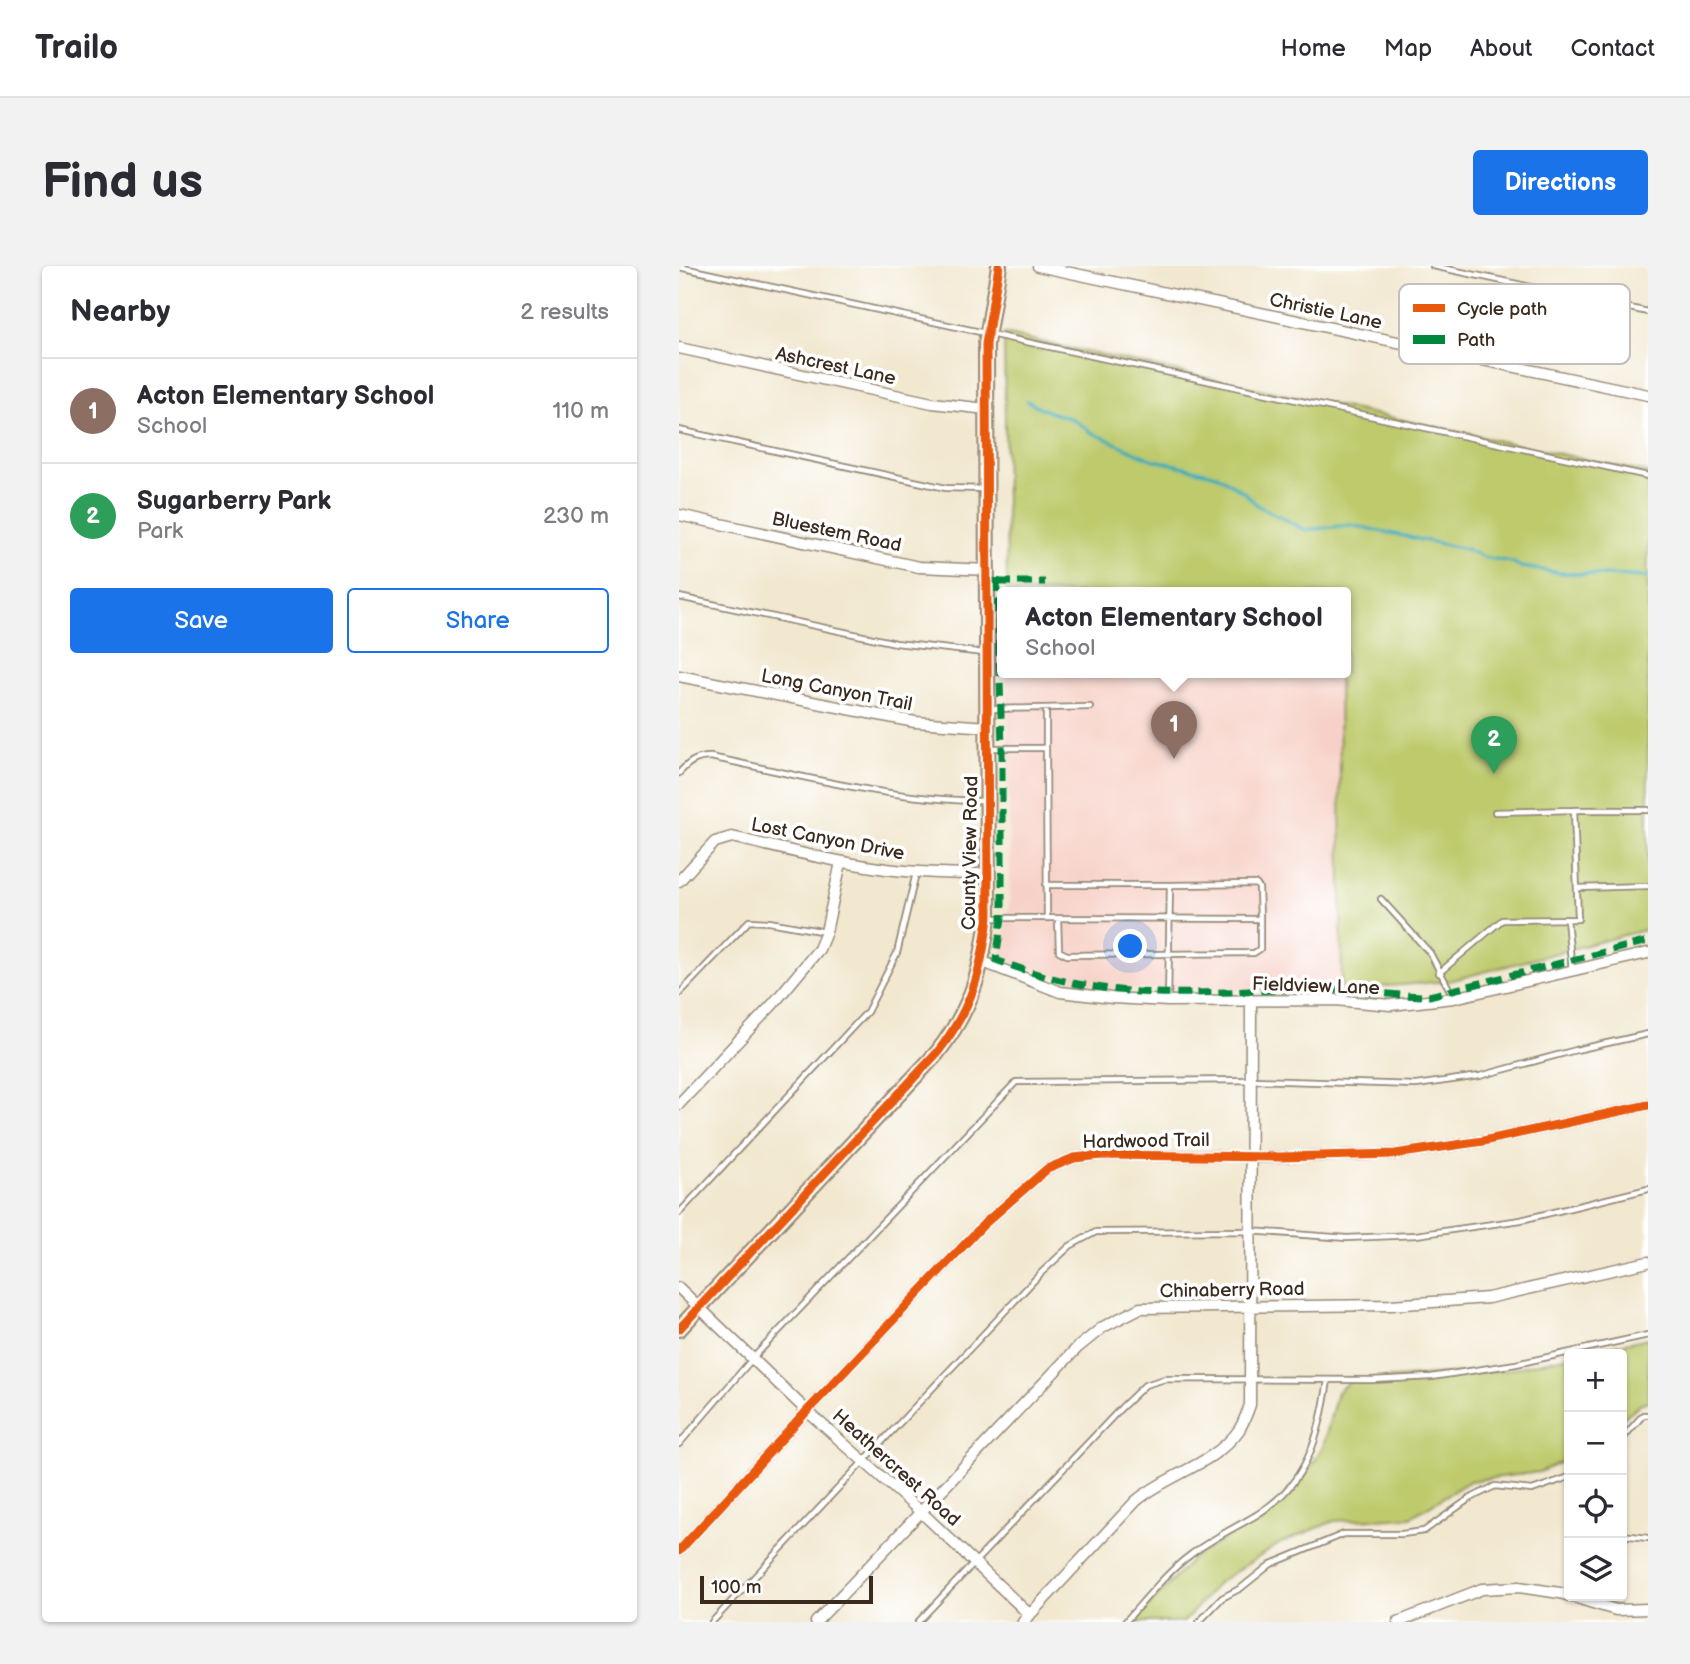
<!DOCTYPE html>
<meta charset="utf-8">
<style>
:root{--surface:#fff;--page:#f2f2f3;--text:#2b2b33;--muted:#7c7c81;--line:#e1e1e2;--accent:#1a73e8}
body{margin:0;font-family:"Balsamiq Sans",sans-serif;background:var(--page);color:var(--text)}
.controls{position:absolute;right:21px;bottom:21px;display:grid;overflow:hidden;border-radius:7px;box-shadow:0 2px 5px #0004}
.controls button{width:63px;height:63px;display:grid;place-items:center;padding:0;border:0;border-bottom:2px solid var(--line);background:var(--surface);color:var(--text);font:35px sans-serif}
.scale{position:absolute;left:21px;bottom:18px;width:173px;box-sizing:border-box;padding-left:7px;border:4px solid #3b2a1e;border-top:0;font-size:19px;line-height:24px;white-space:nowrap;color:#3b2a1e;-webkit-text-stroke:5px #fff;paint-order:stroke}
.you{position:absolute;left:452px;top:681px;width:24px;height:24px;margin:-18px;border:5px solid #fff;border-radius:50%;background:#1a73e8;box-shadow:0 0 0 10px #1a73e833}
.badge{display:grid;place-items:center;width:46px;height:46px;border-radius:50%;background:var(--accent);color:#fff;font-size:23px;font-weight:700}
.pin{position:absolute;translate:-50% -58px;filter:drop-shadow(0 2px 4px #0008)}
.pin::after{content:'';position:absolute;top:37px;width:24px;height:21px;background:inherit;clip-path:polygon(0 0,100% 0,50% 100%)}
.popup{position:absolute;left:318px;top:321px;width:354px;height:91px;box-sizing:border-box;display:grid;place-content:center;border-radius:7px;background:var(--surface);filter:drop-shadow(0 2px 5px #0005);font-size:23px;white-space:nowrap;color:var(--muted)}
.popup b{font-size:26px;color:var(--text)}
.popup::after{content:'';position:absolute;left:50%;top:100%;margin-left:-14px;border:14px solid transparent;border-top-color:var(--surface)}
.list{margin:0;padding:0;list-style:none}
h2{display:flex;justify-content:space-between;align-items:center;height:91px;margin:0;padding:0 28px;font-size:30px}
h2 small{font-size:23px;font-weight:400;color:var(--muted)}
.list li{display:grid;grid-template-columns:46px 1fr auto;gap:21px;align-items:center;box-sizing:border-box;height:105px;padding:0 28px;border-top:2px solid var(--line)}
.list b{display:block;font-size:26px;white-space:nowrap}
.list p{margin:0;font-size:23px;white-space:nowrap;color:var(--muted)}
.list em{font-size:23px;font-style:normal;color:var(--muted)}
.actions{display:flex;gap:14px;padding:21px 28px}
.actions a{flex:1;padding:16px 0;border:2px solid var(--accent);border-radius:7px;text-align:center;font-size:24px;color:var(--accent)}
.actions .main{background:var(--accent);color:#fff}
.icon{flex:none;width:38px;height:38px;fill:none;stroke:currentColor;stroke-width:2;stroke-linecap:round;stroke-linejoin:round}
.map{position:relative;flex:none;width:969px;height:1356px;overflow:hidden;border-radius:7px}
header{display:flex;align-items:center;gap:42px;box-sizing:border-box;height:98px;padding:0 35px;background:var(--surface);border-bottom:2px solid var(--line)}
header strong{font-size:33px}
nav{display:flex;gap:38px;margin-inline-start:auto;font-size:24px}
.intro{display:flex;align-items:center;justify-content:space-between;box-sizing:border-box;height:168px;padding:0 42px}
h1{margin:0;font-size:49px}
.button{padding:18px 32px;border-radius:7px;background:var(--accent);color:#fff;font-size:24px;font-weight:700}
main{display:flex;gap:42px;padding:0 42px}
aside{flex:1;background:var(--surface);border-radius:7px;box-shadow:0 2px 5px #0004}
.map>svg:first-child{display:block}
</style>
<header>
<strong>Trailo</strong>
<nav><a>Home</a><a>Map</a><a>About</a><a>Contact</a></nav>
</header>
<div class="intro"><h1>Find us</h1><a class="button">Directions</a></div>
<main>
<aside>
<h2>Nearby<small>2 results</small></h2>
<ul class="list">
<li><span class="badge" style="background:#8d6e63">1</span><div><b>Acton Elementary School</b><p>School</p></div><em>110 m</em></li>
<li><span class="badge" style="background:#2e9e5b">2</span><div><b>Sugarberry Park</b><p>Park</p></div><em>230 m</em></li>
</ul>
<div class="actions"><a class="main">Save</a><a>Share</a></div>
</aside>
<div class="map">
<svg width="969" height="1356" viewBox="0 0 969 1356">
<rect width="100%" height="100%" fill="#fff"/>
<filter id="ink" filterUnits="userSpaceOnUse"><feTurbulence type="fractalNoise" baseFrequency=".0143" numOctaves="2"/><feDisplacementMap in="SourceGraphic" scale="14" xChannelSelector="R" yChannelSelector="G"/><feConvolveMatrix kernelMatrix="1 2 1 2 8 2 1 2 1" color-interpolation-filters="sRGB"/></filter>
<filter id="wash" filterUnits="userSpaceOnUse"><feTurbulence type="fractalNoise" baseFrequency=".00686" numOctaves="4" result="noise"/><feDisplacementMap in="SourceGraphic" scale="28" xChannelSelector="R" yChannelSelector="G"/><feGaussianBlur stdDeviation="1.57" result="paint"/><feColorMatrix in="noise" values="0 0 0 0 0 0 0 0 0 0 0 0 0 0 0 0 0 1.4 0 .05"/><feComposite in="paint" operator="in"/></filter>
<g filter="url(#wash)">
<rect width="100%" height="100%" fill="#f2e8d0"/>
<path fill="#f7d1c7" d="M 328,407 L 660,407 L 663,725 L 431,723 L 321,696 L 331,632 Z"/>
<path fill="#beca6c" stroke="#7c7a45" stroke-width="2" d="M 325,68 L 969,207 L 969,663 L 770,715 L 663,724 L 660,407 L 666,407 L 666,327 L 328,327 Z
M 969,1072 L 969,1136 L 962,1137 L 943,1153 L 943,1088 L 896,1088 Z
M 890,1090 L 890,1192 L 861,1206 L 791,1215 L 732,1251 L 655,1255 L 602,1277 L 540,1316 L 505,1356 L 455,1356 L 515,1291 L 588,1248 L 619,1220 L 644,1181 L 658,1126 L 671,1115 L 827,1104 Z"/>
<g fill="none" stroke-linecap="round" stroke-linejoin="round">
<path stroke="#3bacb6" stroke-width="3.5" d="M 348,135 L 370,146 L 394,153 L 412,166 L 472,193 L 538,209 L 566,227 L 578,239 L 626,264 L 672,259 L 787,283 L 804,291 L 833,296 L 842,301 L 882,307 L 969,311"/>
</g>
</g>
<g filter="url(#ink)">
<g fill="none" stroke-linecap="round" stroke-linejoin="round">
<g stroke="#968977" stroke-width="8">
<path id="lane" d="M 754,0 L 969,46
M 0,1 L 969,210
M 0,164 L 267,222 L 305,223
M 0,331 L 217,377 L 305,387
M 311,443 L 411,441
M 367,482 L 367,442
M 0,507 C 10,496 17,491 32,491 C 122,510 212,534 305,535
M 816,546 L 895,544
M 367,619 L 491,619 L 489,735
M 898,622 L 969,620
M 702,633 L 751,687 L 775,732
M 310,652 L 368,652 L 367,482 L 313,482
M 368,652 L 581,653 L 580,622 L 577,618 L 491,619
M 379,653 L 380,685 L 388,689 L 575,687 L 581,683 L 581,653
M 888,653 L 893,705
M 760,707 L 823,654 L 899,653 L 895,544 L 969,544
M 0,728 L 70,655 L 90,656 L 147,666
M 0,947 L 188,746 L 218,687 L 237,607
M 943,1173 L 964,1149 L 969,1149
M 0,1178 L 74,1092 L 337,816 L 573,814 L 737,819 L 801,810 L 897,784 L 969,768
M 943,1269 L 969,1272
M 33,1356 L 363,1006 L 391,980 L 417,966 L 571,965 L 668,972 L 737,969 L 842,954 L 969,923
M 239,1356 L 443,1141 L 466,1119 L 486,1113 L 693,1114 L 752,1111 L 837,1098 L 969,1069
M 446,1356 C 466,1334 486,1308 510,1290 C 532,1273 556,1262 579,1248 C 629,1217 641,1168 649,1114
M 520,1356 L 543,1332 L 562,1322 L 592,1298 L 665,1268 L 723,1268 L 745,1265 L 790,1233 L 816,1220 L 853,1224 L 890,1211"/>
</g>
<g stroke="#968977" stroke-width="13">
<path id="street" d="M 359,0 L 969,129
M 0,82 L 253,137 L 308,143
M 0,249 L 240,301 L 310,304
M 0,410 L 236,456 L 310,461
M 0,615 L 36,576 L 53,571 C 104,583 155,596 207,603 C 241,607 275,608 309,608
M 304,696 L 381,726 L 433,732 L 489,735 L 656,734 L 712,739 L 775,732 L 969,687
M 0,838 L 95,737 L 140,683 L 147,666 L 162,596
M 0,1022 L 128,1145 L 242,1246 L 351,1349
M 0,1285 L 128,1145 L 305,958 L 368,903 L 395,892 L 423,889 L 600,891 L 716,888 L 804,875 L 969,839
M 137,1356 L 398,1082 L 424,1061 L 461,1042 L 712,1039 L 809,1032 L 969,996
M 344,1356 L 457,1235 C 489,1208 535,1199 560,1164 C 565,1156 568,1147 571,1139 L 572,734
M 719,1356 L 803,1323 L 840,1321 L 881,1327 L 937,1344 L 969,1343"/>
</g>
<g stroke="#968977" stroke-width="18">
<path id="secondary" d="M 0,1063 L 258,787 C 293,742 302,707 309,652 L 307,78 L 320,0"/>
</g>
<use href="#lane" stroke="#fff" stroke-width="4.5"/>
<use href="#street" stroke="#fff" stroke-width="10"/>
<use href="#secondary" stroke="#fbe6c4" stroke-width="14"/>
<path stroke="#00873e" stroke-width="7" stroke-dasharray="14 7" stroke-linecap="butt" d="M 318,312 L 323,483 L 323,652 L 317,694 C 369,714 423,725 478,727 C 537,729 596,721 654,724 C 686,725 717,730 750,730 L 969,675
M 318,316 L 366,316"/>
<g stroke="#fff" stroke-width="13">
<path id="cycleway" d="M 0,1063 L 258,787 C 293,742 302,707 309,652 L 307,78 L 320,0
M 0,1285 L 128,1145 L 305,958 L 368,903 L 395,892 L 423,889 L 600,891 L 716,888 L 804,875 L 969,839"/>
</g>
<use href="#cycleway" stroke="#e8590c" stroke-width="9"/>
</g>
</g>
<g text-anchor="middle" stroke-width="7" stroke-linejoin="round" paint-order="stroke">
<g font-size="19" fill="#3b2a1e" stroke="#fff">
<text transform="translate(647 44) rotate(12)" y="7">Christie Lane</text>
<text transform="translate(157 99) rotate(12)" y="7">Ashcrest Lane</text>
<text transform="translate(158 265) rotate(12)" y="7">Bluestem Road</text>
<text transform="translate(158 423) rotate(11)" y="7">Long Canyon Trail</text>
<text transform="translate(149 572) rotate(11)" y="7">Lost Canyon Drive</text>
<text transform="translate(290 587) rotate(-89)" y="7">County View Road</text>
<text transform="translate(637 719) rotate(2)" y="7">Fieldview Lane</text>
<text transform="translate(467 874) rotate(-1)" y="7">Hardwood Trail</text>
<text transform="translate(553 1023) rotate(-1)" y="7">Chinaberry Road</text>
<text transform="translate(218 1201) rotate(42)" y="7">Heathercrest Road</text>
</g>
</g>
<rect x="720" y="18" width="231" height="80" rx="10" fill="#fff" stroke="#c4bfbc" stroke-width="2"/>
<rect x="734" y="38" width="32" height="8" fill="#e8590c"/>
<rect x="734" y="69" width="32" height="9" fill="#00873e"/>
<g font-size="19" fill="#3b2a1e">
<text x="778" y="49">Cycle path</text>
<text x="778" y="80">Path</text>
</g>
</svg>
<div class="controls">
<button>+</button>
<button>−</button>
<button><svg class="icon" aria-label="locate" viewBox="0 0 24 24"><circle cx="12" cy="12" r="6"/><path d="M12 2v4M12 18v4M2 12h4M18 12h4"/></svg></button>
<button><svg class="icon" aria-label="layers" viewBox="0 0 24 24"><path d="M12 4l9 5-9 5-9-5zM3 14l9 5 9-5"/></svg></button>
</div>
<div class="scale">100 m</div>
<div class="you"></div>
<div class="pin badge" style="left:495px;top:493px;background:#8d6e63">1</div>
<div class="popup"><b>Acton Elementary School</b>School</div>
<div class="pin badge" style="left:815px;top:508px;background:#2e9e5b">2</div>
</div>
</main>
